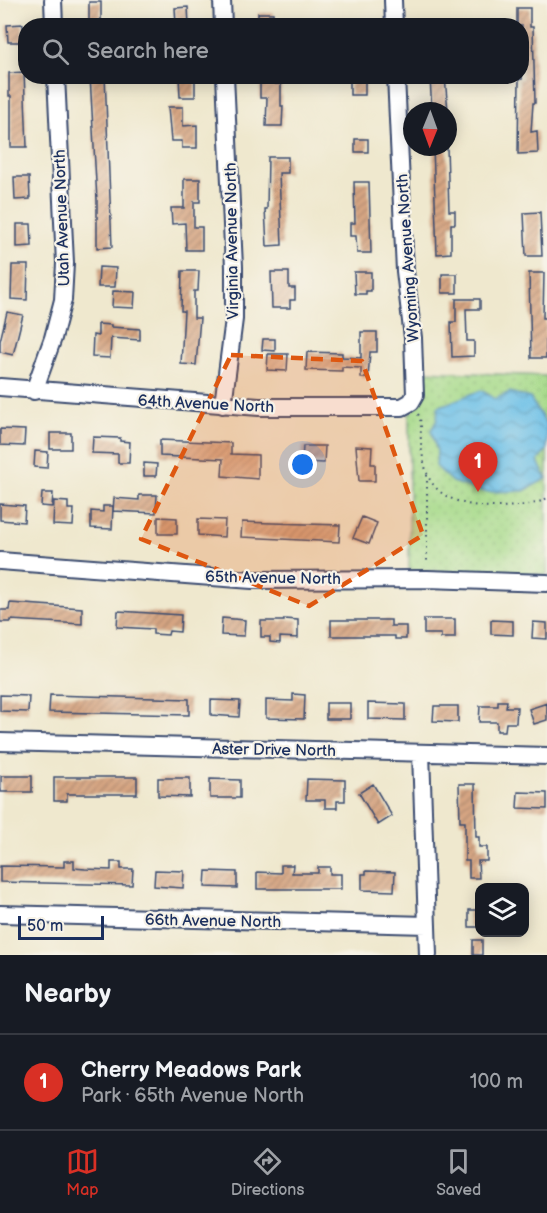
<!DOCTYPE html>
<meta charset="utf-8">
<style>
:root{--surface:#171b24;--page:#20242c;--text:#f1f3f6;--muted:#9ea1a6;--line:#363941;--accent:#d93025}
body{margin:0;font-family:"Balsamiq Sans",sans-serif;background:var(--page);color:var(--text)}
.controls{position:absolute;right:18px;bottom:18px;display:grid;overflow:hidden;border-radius:12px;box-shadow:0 3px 15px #0003}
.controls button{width:54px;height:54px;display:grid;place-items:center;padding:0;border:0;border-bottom:2px solid var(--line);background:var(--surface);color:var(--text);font:30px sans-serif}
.compass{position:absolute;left:403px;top:102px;width:54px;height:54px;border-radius:50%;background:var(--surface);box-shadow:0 3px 15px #0003;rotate:181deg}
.scale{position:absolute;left:18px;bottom:15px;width:86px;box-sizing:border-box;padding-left:6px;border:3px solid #1b2f5e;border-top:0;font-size:16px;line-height:21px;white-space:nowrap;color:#1b2f5e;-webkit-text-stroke:4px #f7f3e8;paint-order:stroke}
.you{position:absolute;left:303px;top:465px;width:21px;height:21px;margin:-15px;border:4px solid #fff;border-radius:50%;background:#1a73e8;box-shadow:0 0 0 9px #1a73e833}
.badge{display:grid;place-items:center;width:39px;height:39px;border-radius:50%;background:var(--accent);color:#fff;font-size:20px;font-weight:700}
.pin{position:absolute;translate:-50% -50px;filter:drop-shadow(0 2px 3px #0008)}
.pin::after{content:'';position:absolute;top:32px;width:21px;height:18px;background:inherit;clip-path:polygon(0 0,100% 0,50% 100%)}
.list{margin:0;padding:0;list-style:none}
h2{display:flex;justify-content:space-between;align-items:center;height:78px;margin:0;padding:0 24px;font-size:26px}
h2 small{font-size:20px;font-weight:400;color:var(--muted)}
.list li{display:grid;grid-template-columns:39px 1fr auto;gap:18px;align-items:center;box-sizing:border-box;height:96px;padding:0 24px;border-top:2px solid var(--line)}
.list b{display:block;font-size:22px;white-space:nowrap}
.list p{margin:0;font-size:20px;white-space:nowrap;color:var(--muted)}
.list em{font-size:20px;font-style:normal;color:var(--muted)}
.icon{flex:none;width:33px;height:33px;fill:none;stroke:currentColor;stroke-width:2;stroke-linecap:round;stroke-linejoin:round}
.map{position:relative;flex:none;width:547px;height:955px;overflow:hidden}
.search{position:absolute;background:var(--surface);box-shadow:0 3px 15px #0003;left:18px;right:18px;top:18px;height:66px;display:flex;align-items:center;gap:15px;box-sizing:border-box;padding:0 21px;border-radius:24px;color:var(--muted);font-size:22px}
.sheet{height:174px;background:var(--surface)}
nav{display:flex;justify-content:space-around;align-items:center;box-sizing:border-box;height:84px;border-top:2px solid var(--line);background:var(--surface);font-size:16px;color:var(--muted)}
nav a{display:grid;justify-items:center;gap:3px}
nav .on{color:var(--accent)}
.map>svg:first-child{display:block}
</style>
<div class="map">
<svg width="547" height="955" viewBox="0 0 547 955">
<defs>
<pattern id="green-dots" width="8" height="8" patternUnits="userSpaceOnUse" patternTransform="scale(1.5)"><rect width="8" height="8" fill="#a6da89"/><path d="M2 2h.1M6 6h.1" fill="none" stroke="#8ebb79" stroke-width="1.8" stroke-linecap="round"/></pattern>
<pattern id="water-waves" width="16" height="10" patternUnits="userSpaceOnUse" patternTransform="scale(1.5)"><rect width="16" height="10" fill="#6bbfe7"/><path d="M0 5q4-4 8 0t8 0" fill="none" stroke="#579cbe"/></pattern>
<pattern id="building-hatch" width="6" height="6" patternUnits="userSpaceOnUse" patternTransform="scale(1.5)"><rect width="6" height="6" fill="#d6a582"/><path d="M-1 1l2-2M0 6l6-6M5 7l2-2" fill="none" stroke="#ad876e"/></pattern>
</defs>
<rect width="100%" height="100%" fill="#f7f3e8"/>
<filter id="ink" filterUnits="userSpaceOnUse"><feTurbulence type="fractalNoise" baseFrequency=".0167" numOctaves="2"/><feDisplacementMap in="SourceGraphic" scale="12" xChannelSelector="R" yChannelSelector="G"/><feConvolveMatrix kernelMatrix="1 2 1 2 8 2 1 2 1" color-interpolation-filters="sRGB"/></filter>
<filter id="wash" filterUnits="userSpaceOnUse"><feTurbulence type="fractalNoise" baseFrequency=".008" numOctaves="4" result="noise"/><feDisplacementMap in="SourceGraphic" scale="24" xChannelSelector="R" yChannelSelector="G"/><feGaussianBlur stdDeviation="1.35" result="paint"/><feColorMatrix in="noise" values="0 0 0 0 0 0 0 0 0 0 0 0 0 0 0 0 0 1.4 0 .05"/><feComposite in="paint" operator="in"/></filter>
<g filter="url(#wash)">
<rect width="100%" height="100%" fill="#efe8ce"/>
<path fill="url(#green-dots)" stroke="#608474" stroke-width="1.5" d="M 423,371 L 547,376 L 547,575 L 409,570 L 409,414 L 421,403 Z"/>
<path fill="url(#water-waves)" stroke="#4377a2" stroke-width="1.5" d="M 481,390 L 495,399 L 510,392 L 530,398 L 547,425 L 547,449 L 538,461 L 546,479 L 524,491 L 485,492 L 452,482 L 436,466 L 437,451 L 431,430 L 437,420 L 438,407 Z"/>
<g id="blocks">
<path fill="url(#building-hatch)" d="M 89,2 L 101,2 L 101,26 L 89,26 Z
M 188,7 L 189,25 L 176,25 L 175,8 Z
M 517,8 L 530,8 L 530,27 L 533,27 L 535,103 L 533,103 L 531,132 L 537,131 L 538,153 L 518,154 L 519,79 L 522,79 L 522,26 L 517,26 Z
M 258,13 L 273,13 L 273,26 L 258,26 Z
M 23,24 L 23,42 L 8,42 L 7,25 Z
M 24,72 L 27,147 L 11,147 L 11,96 L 9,96 L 9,73 Z
M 90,76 L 105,76 L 112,247 L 97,248 L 97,200 Z
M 179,76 L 195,76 L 195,97 L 180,97 Z
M 260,76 L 275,76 L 275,84 L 281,84 L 281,106 L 283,106 L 282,126 L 266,126 L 267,98 L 260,98 Z
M 350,76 L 365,76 L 365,95 L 350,95 Z
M 445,77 L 448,111 L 432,111 L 430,78 Z
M 168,107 L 183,107 L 183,126 L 197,125 L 197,148 L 182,148 L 182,141 L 171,141 Z
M 355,139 L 368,139 L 368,152 L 355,152 Z
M 433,147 L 447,147 L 449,211 L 455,211 L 455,224 L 451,224 L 451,253 L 437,254 Z
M 268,157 L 288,157 L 288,173 L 279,173 L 282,245 L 267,246 L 265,209 L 267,209 Z
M 14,177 L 29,177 L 30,199 L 15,200 Z
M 184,179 L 200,179 L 200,202 L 194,202 L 194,227 L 202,227 L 202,250 L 186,250 L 185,223 L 172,224 L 171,208 L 184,208 Z
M 354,182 L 369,182 L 371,253 L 357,253 L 356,236 L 350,236 L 350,223 L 355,223 Z
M 540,212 L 542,256 L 526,256 L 524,213 Z
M 17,224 L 31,224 L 32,246 L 17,247 Z
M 12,265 L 28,265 L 27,300 L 11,299 Z
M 99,267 L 116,268 L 115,287 L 98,287 Z
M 182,271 L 199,271 L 198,291 L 194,291 L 194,318 L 200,318 L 196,365 L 181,364 L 184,311 L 181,311 Z
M 271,272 L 289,272 L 289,288 L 295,288 L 295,300 L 290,300 L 290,308 L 272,308 Z
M 354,272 L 371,272 L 371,291 L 366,291 L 366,294 L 355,294 Z
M 529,273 L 544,273 L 543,318 L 546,318 L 546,358 L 531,358 Z
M 442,274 L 457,274 L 457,293 L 442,293 Z
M 113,291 L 135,292 L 134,308 L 112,307 Z
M 456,299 L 480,299 L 480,309 L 466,309 L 467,341 L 474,341 L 474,356 L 452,357 L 451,322 L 456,322 Z
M 7,312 L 23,315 L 13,355 L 0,352 L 0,341 Z
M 98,324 L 111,325 L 111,327 L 140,329 L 140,340 L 111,338 L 110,358 L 92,357 L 93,335 L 98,336 Z
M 361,332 L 377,332 L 377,352 L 370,352 L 368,378 L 361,378 L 361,368 L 342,367 L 342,371 L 306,370 L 307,352 L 342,353 L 342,357 L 361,358 Z
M 263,339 L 275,339 L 275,351 L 262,350 Z
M 268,354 L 288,354 L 287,371 L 267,370 Z
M 0,429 L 25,430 L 24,446 L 0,445 Z
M 50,433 L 71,433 L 71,449 L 50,449 Z
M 93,437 L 120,438 L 120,441 L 130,442 L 129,463 L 118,463 L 118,454 L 92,453 Z
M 160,440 L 231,443 L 231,454 L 258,455 L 258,479 L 222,476 L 223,459 L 160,456 Z
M 303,446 L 325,446 L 324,463 L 302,462 Z
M 356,446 L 372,447 L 371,464 L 375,464 L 375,481 L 359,481 Z
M 35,451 L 48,452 L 47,468 L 34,467 Z
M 144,463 L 157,464 L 156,476 L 144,476 Z
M 42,493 L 53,493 L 52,507 L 41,506 Z
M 139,495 L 157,495 L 156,513 L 113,511 L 114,498 L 139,500 Z
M 54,501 L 68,502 L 68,509 L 74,509 L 73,526 L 53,525 Z
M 0,504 L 25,506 L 24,522 L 0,520 Z
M 103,506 L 113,506 L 112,529 L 91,528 L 91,511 L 103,512 Z
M 158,517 L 177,518 L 177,534 L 158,534 Z
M 362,517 L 377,523 L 369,544 L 353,538 Z
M 198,519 L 225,520 L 224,537 L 198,535 Z
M 242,522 L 340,525 L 339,542 L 241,537 Z
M 10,603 L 82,608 L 82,624 L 11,620 L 11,622 L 0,622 L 0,610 L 9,610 Z
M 118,611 L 181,615 L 180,632 L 169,631 L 168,635 L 153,634 L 153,629 L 117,627 Z
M 222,618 L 245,620 L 244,636 L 221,635 Z
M 284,619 L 298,620 L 298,638 L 280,637 L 280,643 L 270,642 L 270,637 L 261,637 L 261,621 L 284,621 Z
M 424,619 L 455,619 L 455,638 L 441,638 L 441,634 L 424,634 Z
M 331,620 L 391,620 L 391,626 L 406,626 L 406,639 L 395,639 L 395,636 L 331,636 Z
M 491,620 L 513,621 L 513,635 L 491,634 Z
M 533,622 L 547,623 L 547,639 L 532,638 Z
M 293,694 L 305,695 L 304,719 L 266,718 L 266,700 L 293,701 Z
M 0,695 L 29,696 L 28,712 L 0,711 Z
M 50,695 L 189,699 L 189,715 L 49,712 Z
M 211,700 L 240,701 L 239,717 L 211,715 Z
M 498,701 L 507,701 L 506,707 L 517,707 L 516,723 L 506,723 L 505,731 L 497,731 L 497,722 L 479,722 L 480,706 L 498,706 Z
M 326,703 L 350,703 L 350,719 L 326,719 Z
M 368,703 L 405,704 L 405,720 L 368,719 Z
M 547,703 L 547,720 L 534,724 L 529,709 Z
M 434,706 L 458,706 L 458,722 L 433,721 Z
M 1,776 L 32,776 L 32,792 L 1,792 Z
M 54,777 L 137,777 L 137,794 L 67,794 L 67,801 L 54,801 Z
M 158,778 L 190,778 L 190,797 L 158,796 Z
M 210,779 L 240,780 L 240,798 L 210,798 Z
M 307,779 L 345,780 L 345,801 L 337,801 L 337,808 L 325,808 L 325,800 L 306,800 Z
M 373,784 L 392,816 L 378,825 L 359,793 Z
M 459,784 L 475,784 L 476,837 L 479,837 L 479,847 L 487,847 L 487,861 L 478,861 L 479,878 L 469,878 L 469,861 L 465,861 L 465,822 L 460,822 Z
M 518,792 L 547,793 L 547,809 L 517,808 Z
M 64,861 L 74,861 L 74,868 L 85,869 L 111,870 L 111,862 L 121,862 L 121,869 L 133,869 L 132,885 L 0,882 L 0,866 L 64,867 Z
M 281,865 L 293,865 L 292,873 L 318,873 L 318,867 L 330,867 L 330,874 L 341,874 L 341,889 L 257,889 L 257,872 L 281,873 Z
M 155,870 L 184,871 L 183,888 L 154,886 Z
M 206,871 L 237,872 L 237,888 L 205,887 Z
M 366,871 L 395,872 L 394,891 L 362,890 L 362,874 L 366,874 Z
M 469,910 L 479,910 L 479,927 L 469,927 Z
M 473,940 L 482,940 L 482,955 L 473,955 Z"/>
</g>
</g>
<g filter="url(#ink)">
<use href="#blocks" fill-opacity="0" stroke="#3b4b6f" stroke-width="1.5"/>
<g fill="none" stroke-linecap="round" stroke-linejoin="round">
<g stroke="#3b4b6f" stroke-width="20">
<path id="minor" d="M 53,0 L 54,26
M 222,0 L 223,26
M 393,0 L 394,26
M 0,387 L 259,407 L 402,407 L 411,402 L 415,395 L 413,338 L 405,271 L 396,76
M 34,391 L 53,338 L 63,300 L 65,263 L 56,76
M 223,405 L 234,319 L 234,267 L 225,76
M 0,561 L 252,580 L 427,579 L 547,583
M 0,742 L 547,756
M 421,753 L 428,955
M 0,914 L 427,925"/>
</g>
<path stroke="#3b4b6f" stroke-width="2" stroke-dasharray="1.5 4.5" stroke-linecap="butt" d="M 418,414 C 423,424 420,431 421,441 C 421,449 424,465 427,473 C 439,507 486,509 516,506 C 526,505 538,504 547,498
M 427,475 L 427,565"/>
<use href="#minor" stroke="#fff" stroke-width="16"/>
</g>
</g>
<path fill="#de5710" fill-opacity="0.2" stroke="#de5710" stroke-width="4.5" stroke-dasharray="12 8" stroke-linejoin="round" d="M 231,355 L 362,361 L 423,535 L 309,606 L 141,539 Z"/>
<g text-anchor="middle" stroke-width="4.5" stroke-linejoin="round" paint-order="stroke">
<g font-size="16" fill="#1b2f5e" stroke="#f7f3e8">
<text transform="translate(61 218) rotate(-92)" y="6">Utah Avenue North</text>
<text transform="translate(231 241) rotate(-91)" y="6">Virginia Avenue North</text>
<text transform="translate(407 258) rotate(-94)" y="6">Wyoming Avenue North</text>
<text transform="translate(206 403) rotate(3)" y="6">64th Avenue North</text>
<text transform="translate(273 577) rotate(1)" y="6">65th Avenue North</text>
<text transform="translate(274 749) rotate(1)" y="6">Aster Drive North</text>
<text transform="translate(213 920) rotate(1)" y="6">66th Avenue North</text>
</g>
</g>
</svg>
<div class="controls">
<button><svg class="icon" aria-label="layers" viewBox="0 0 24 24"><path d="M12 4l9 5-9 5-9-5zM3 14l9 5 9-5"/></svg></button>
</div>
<svg class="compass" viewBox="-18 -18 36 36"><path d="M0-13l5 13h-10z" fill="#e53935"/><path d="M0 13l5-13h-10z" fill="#9ea1a6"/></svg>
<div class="scale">50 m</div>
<div class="you"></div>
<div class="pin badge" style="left:478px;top:492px">1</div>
<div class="search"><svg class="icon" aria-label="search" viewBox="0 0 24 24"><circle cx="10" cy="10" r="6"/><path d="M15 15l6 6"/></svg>Search here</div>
</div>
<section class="sheet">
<h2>Nearby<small></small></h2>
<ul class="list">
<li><span class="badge">1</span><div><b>Cherry Meadows Park</b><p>Park · 65th Avenue North</p></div><em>100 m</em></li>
</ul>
</section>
<nav>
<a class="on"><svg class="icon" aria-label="map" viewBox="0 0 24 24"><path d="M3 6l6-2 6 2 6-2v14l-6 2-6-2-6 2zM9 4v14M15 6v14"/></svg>Map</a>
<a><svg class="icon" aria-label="directions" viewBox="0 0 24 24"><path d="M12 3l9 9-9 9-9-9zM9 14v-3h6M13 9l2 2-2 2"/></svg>Directions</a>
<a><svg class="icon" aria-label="saved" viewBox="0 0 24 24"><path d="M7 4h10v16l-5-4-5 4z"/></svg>Saved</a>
</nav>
